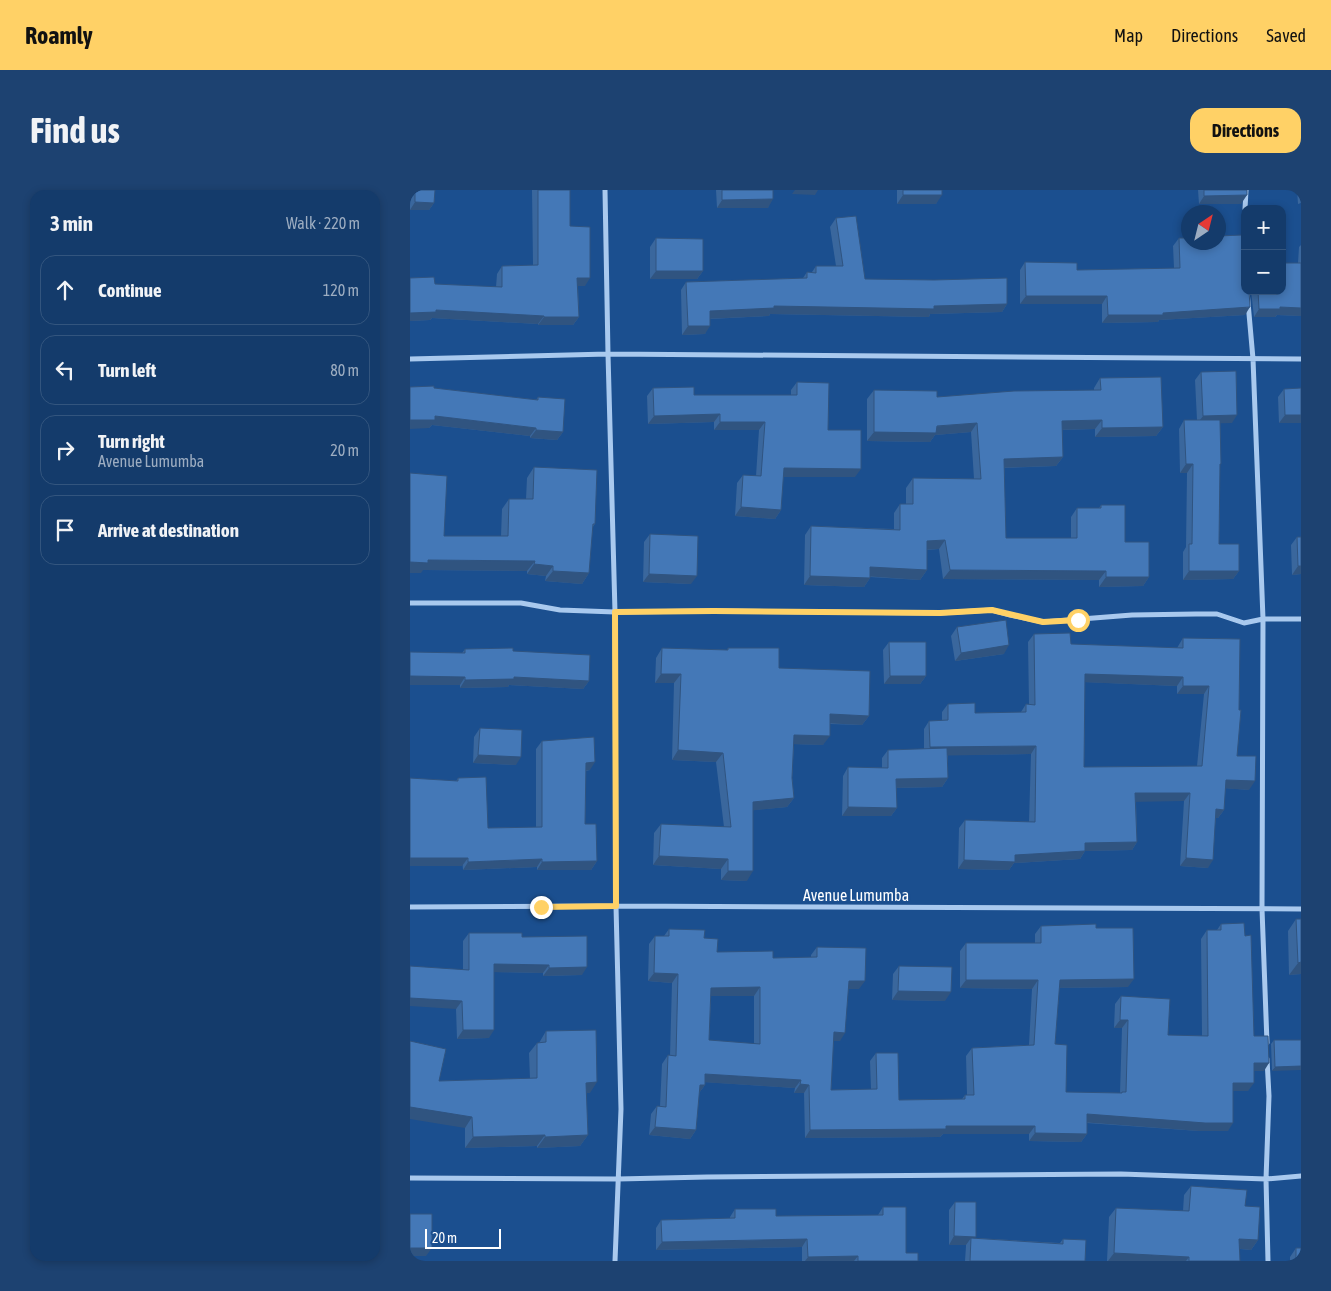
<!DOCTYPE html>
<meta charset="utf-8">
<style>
:root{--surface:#143b6b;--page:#1d4271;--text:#f1f3f6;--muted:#9dadc1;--line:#33557e;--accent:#ffd166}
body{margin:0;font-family:"Asap Condensed",sans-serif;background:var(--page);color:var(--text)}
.controls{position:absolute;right:15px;top:15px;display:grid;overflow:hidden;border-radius:10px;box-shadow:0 2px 8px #0003}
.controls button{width:45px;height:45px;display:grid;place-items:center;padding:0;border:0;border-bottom:1px solid var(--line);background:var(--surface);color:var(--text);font:25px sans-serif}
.compass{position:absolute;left:771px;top:15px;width:45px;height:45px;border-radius:50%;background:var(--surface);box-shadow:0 2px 8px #0003;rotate:35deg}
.scale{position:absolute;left:15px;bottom:12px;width:76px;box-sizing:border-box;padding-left:5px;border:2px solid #fff;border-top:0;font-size:14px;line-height:18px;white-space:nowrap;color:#fff;-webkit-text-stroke:4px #1b4f8f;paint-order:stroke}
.stop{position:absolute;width:15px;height:15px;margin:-11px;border:4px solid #ffd166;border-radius:50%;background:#fff}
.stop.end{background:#ffd166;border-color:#fff;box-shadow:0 1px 5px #0008}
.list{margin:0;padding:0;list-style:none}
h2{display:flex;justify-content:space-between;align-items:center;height:65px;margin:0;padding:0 20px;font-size:21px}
h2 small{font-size:16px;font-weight:400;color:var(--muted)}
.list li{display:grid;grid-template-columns:32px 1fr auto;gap:15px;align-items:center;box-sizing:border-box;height:70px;margin:0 10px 10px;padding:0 10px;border:1px solid var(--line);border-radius:15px}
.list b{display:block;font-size:19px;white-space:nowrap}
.list p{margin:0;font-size:16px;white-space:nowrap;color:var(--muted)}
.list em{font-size:16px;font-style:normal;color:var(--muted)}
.icon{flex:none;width:28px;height:28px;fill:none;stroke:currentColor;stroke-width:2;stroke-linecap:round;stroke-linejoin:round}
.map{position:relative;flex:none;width:891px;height:1071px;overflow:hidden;border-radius:15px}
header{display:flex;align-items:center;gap:30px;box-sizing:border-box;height:70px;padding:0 25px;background:var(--accent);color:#111}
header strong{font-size:24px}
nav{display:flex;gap:28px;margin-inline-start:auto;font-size:18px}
.intro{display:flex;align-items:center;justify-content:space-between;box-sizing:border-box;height:120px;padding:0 30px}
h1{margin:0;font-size:35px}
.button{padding:12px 22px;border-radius:15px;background:var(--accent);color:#111;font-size:18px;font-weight:700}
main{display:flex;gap:30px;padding:0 30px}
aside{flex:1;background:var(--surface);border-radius:15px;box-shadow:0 2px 8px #0003}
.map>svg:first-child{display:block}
</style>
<header>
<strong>Roamly</strong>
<nav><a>Map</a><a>Directions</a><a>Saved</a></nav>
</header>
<div class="intro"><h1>Find us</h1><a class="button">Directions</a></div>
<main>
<aside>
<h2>3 min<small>Walk · 220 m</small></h2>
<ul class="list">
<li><svg class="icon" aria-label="ahead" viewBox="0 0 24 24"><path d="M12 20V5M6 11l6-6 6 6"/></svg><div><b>Continue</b></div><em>120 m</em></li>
<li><svg class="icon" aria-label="left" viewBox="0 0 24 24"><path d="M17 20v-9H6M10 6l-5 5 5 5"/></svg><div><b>Turn left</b></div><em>80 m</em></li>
<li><svg class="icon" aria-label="right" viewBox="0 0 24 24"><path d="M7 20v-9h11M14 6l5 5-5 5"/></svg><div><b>Turn right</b><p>Avenue Lumumba</p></div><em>20 m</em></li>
<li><svg class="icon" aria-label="arrive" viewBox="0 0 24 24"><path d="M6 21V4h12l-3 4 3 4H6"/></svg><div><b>Arrive at destination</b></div></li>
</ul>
</aside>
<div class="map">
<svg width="891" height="1071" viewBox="0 0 891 1071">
<rect width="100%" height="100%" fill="#1b4f8f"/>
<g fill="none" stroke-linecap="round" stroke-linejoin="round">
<path stroke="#a9c9ee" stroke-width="5" d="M 195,0 L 198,164 L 205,422 L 206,716 L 211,919 L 205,1071
M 835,19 L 836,0
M 835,31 L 833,60 L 835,75
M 837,101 L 843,169 L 853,429 L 852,719 L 857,853
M 0,169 L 198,164 L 891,169
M 0,413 L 111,413 L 150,420 L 205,422 L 304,421 L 530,423 L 582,420 L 600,425 L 633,432 L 722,425 L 786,424 L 807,424 L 834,433 L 853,429 L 891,429
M 0,717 L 206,716 L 891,719
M 857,869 L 859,906 L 856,989 L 858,1071
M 0,988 L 208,989 L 297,987 L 711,984 L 856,989 L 891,986"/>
</g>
<path fill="#3a679d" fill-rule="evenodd" d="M 0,0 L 25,0 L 24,13 L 19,20 L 0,20 Z
M 122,0 L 160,0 L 160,36 L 175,96 L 168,96 L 169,127 L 163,135 L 128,135 L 128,134 L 22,128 L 20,130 L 0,131 L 0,88 L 25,94 L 86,97 L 87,84 L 92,76 L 123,75 Z
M 306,0 L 363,0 L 358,18 L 307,18 Z
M 487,0 L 532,0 L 526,14 L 487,14 Z
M 788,0 L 837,0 L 831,14 L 789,14 Z
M 887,0 L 891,0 L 891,13 L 888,14 Z
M 426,28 L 455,89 L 597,114 L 592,122 L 520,124 L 519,127 L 360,124 L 359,126 L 300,129 L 295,144 L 272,145 L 271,100 L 276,92 L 393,88 L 397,82 L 402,82 L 406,76 L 426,76 L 420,37 Z
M 246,48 L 293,81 L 287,89 L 240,89 L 240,57 Z
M 769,48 L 835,125 L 749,130 L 748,132 L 692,133 L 692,114 L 610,114 L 610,80 L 615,72 L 667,80 L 764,78 L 763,56 Z
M 891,55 L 891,126 L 867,125 L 865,127 L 844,127 L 841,101 L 872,101 L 888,73 L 889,57 Z
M 791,182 L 822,233 L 810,233 L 809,354 L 829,381 L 823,389 L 773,390 L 773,362 L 776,357 L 777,283 L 770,283 L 769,239 L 774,230 L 787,230 L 785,190 Z
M 690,188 L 753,237 L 746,246 L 685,247 L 685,239 L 652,240 L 653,267 L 646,276 L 594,278 L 596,348 L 661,348 L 661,327 L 667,318 L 689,318 L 691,315 L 739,387 L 733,396 L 689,397 L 689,390 L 533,389 L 529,359 L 517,360 L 517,380 L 510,390 L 460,387 L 460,388 L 454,397 L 394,395 L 395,345 L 401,336 L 484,339 L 484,323 L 490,314 L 496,314 L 496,298 L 503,288 L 564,289 L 561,242 L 525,245 L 520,252 L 457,251 L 457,209 L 464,200 L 527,207 L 684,200 L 684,198 Z
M 387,192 L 418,240 L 445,287 L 373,287 L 371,320 L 365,329 L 325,326 L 327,293 L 333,285 L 346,286 L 349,240 L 304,240 L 304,232 L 238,234 L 237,206 L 243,198 L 284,205 L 381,205 L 381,200 Z
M 24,198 L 126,210 L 128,207 L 153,242 L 147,250 L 120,248 L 120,246 L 22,235 L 19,238 Z
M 874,199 L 891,233 L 869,233 L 868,207 Z
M 124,277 L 185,334 L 182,338 L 179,383 L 172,394 L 135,391 L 136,386 L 117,384 L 117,381 L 13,380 L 11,383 L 34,346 L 91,346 L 92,319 L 99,309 L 116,309 L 117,288 Z
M 240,344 L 281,394 L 233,392 L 234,352 Z
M 887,347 L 891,384 L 882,385 L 881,355 Z
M 547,437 L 594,464 L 545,471 L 541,446 Z
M 624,444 L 661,454 L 767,458 L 773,448 L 830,449 L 827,566 L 839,600 L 815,598 L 814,620 L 808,628 L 806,628 L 798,678 L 770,676 L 774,611 L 726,611 L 727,652 L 722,660 L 675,661 L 670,669 L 604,673 L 599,680 L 548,679 L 549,638 L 555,630 L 619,632 L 621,564 L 538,565 L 538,588 L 532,597 L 486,598 L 487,618 L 481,626 L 432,626 L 433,586 L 438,577 L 472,578 L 472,568 L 478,560 L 514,559 L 514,539 L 519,531 L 532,531 L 532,522 L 538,514 L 565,523 L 611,522 L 616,514 L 619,515 L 618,452 ZM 675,492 L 767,496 L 767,504 L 794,504 L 787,576 L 674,577 Z
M 479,452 L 516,486 L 510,494 L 474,494 L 473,460 Z
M 252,458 L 317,460 L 318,458 L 369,478 L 459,526 L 452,535 L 420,534 L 413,555 L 384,554 L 382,588 L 384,608 L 377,617 L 343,620 L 337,691 L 311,690 L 311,679 L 243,675 L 244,643 L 251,634 L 314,637 L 306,572 L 262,570 L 264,493 L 245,493 L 246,468 Z
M 55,459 L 103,461 L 179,491 L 173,499 L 99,495 L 98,497 L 50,498 L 50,495 L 0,495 L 0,462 L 52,463 Z
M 70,538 L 106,575 L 63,573 L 64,547 Z
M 132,551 L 180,580 L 176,581 L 175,634 L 187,671 L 181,680 L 127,680 L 127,677 L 53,680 L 46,591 L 48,588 L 78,638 L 126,637 L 126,559 Z
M 886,729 L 891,784 L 879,785 L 878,741 Z
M 811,734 L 835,746 L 844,846 L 854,881 L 844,881 L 838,901 L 823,901 L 818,941 L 789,941 L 677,933 L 677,944 L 671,952 L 619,951 L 619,944 L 533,944 L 530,947 L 395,948 L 394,903 L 384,903 L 385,898 L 295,892 L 295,895 L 289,903 L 286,940 L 280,949 L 239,945 L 241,924 L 247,916 L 250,916 L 252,874 L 258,865 L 260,866 L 262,793 L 238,791 L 239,754 L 245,746 L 254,746 L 259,739 L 294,748 L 307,762 L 363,768 L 401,767 L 401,765 L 407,757 L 449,799 L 438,799 L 430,851 L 423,851 L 421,900 L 461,899 L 460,871 L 466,863 L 489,910 L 552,909 L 555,905 L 557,905 L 556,866 L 562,858 L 619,855 L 622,799 L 550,798 L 550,761 L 556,753 L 625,753 L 625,744 L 631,736 L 686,738 L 718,797 L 649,798 L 645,854 L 656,902 L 710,903 L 712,838 L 704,838 L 705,814 L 711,806 L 758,845 L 792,846 L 791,749 L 797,740 L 807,740 ZM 301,806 L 344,806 L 344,854 L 299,850 Z
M 59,743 L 112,747 L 172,785 L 133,786 L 133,783 L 84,782 L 79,848 L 47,849 L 46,819 L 53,780 L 53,751 Z
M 489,776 L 535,811 L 482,810 L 483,784 Z
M 136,841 L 180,903 L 176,903 L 178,945 L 170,956 L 127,958 L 127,956 L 55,958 L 55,938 L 29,891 L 120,889 L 119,863 L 127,853 L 129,853 Z
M 864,850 L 891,850 L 862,881 L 861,854 Z
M 781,996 L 835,1016 L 848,1050 L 841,1060 L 830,1059 L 830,1071 L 697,1071 L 699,1027 L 706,1018 L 773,1021 L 774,1005 Z
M 545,1012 L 565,1048 L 650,1053 L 653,1049 L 675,1071 L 555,1071 L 556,1056 L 556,1055 L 539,1055 L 539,1020 Z
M 473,1017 L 496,1063 L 508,1071 L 392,1071 L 392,1057 L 246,1060 L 246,1038 L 251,1030 L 320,1028 L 320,1027 L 325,1019 L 366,1026 L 468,1025 Z
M 886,1058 L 891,1071 L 880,1071 L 880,1067 Z"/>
<path fill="#305480" d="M 385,0 L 408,0 L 405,5 L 382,4 Z
M 493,5 L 532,5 L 526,14 L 487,14 Z
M 837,5 L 831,14 L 789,14 L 794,6 Z
M 363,9 L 358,18 L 307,18 L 312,10 Z
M 5,12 L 24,13 L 19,20 L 0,20 Z
M 246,81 L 293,81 L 287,89 L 240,89 Z
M 167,88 L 180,88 L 175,96 L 162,96 Z
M 616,106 L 697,106 L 692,114 L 610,114 Z
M 597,114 L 592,122 L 520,124 L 519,127 L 360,124 L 359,126 L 294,129 L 300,121 L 364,116 L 524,116 Z
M 840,117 L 835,125 L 749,130 L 748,132 L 692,133 L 698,125 Z
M 870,117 L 891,118 L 891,126 L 867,125 L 865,127 L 844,127 L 849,119 Z
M 26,120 L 134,126 L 128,134 L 22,128 L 20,130 L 0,131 L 0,123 Z
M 134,127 L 169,127 L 163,135 L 128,135 Z
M 278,136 L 300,136 L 295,144 L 272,145 Z
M 310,224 L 304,232 L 238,234 L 244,226 Z
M 827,225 L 822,233 L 787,234 L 793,226 Z
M 875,225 L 891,225 L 891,233 L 869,233 Z
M 25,226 L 126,238 L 120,246 L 22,235 L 19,238 L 0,239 L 0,230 Z
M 692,230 L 685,239 L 645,240 L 652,231 Z
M 310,232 L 355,232 L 349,240 L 304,240 Z
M 567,233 L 561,242 L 525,245 L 520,252 L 457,251 L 464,242 Z
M 753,237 L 746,246 L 685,247 L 692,238 Z
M 126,240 L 153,242 L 147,250 L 120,248 Z
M 653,267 L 646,276 L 587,278 L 594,269 Z
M 776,274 L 783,274 L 777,283 L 770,283 Z
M 374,278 L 451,279 L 445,287 L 368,287 Z
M 331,317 L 371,320 L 365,329 L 325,326 Z
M 535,350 L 529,359 L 511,360 L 517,351 Z
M 18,370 L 125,371 L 117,381 L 13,380 L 11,383 L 0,383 L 0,372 Z
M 124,374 L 143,376 L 136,386 L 117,384 Z
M 888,376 L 891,376 L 891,384 L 882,385 Z
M 460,377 L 517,380 L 510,390 L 454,386 Z
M 540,380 L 696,381 L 689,390 L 533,389 Z
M 143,381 L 179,383 L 172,394 L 135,391 Z
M 779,381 L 829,381 L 823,389 L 773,390 Z
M 239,384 L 287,386 L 281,394 L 233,392 Z
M 400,386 L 460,388 L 454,397 L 394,395 Z
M 696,387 L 739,387 L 733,396 L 689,397 Z
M 599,455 L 594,464 L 545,471 L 551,463 Z
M 251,484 L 271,484 L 264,493 L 245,493 Z
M 675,484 L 773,487 L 767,496 L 669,492 Z
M 0,486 L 55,487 L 50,495 L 0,495 Z
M 480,486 L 516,486 L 510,494 L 474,494 Z
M 104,487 L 179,491 L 173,499 L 99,495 L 98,497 L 50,498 L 55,490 Z
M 773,496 L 799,496 L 794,504 L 767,504 Z
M 420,524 L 459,526 L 452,535 L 414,533 Z
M 384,545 L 420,546 L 413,555 L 378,554 Z
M 626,556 L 621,564 L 514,566 L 520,557 Z
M 268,560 L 313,563 L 306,572 L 262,570 Z
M 68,565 L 111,567 L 106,575 L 63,573 Z
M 185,572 L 180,580 L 170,581 L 176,573 Z
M 538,588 L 532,597 L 480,598 L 486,589 Z
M 816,590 L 845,591 L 839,600 L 810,598 Z
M 725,603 L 780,603 L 774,611 L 720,612 Z
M 384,608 L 377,617 L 337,621 L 343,612 Z
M 438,617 L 487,618 L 481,626 L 432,626 Z
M 806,619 L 814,620 L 808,628 L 801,628 Z
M 727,652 L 722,660 L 675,661 L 670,669 L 604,673 L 599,680 L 548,679 L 554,670 L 605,665 L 675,653 Z
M 249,666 L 318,669 L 311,679 L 243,675 Z
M 0,668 L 58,668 L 52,676 L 0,676 Z
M 776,668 L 803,670 L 798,678 L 770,676 Z
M 132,669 L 127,677 L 53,680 L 58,672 Z
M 187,671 L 181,680 L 127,680 L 132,672 Z
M 318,681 L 343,681 L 337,691 L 311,690 Z
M 891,772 L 891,784 L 879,785 L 888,773 Z
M 84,774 L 139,775 L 133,783 L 78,782 Z
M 177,777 L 172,785 L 133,786 L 139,778 Z
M 244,783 L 268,784 L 262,793 L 238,791 Z
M 724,789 L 718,797 L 644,798 L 650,790 Z
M 556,790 L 628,790 L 622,799 L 550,798 Z
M 439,791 L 455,791 L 449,799 L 433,799 Z
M 350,797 L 344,806 L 295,806 L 301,798 Z
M 488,801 L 541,802 L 535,811 L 482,810 Z
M 0,808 L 52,811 L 46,819 L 0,816 Z
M 710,830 L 718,830 L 712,838 L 704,838 Z
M 53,840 L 84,840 L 79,848 L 47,849 Z
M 424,842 L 435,843 L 430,851 L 418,851 Z
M 844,873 L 859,873 L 854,881 L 838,881 Z
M 891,876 L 891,880 L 862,881 L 865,877 Z
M 295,884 L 391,890 L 385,898 L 290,892 Z
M 187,892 L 180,903 L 168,903 L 176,893 Z
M 823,893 L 844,893 L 838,901 L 817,901 Z
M 390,894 L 399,895 L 394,903 L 384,903 Z
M 290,895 L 295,895 L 289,903 Z
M 0,917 L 62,927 L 55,938 L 0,929 Z
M 677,924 L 823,933 L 818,941 L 789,941 L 671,932 Z
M 536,936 L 625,936 L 619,944 L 533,944 L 530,947 L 395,948 L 400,940 Z
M 245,937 L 286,940 L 280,949 L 239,945 Z
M 625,943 L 677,944 L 671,952 L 619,951 Z
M 135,945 L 127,956 L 55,958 L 63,947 Z
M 178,945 L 170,956 L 127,958 L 135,947 Z
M 544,1046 L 566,1047 L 561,1054 L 561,1048 L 556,1055 L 539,1055 Z
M 397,1049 L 392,1057 L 246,1060 L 252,1052 Z
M 829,1049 L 848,1050 L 841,1060 L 822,1058 Z
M 0,1058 L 22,1058 L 16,1066 L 0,1066 Z
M 704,1063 L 779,1067 L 776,1071 L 698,1071 Z
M 448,1066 L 444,1071 L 395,1071 L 398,1067 Z"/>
<path fill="#4478b7" stroke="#305480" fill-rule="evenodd" d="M 5,0 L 25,0 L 24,13 L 5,12 Z
M 128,0 L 160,0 L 160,36 L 180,37 L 180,88 L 167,88 L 169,127 L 134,127 L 134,126 L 26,120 L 26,122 L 0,123 L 0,88 L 24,87 L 25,94 L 92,97 L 92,76 L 128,75 Z
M 312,0 L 363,0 L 363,9 L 312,10 Z
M 493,0 L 532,0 L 532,5 L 493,5 Z
M 794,0 L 837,0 L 837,5 L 794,6 Z
M 446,26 L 455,89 L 524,90 L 597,88 L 597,114 L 524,116 L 524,119 L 364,116 L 364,118 L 300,121 L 300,136 L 278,136 L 276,92 L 397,88 L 397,82 L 406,83 L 406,76 L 433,76 L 426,28 Z
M 832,45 L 833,73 L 835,73 L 835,101 L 839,101 L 840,117 L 753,123 L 753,125 L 698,125 L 697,106 L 616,106 L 615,72 L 667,73 L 667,80 L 770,78 L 769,48 L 778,48 L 778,52 L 808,52 L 808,46 Z
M 246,48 L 293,49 L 293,81 L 246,81 Z
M 872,73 L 891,73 L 891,118 L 870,117 L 870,119 L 849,119 L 848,101 L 872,101 Z
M 826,181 L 827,225 L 793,226 L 791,182 Z
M 751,187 L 753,237 L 692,238 L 692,230 L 652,231 L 653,267 L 594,269 L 596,348 L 667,348 L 667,318 L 691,318 L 691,315 L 715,315 L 715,352 L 739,352 L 739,387 L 696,387 L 696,381 L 540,380 L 535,350 L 517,351 L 517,380 L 460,377 L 460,388 L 400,386 L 401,336 L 490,340 L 490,314 L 503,314 L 503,288 L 571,289 L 567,233 L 527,236 L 526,243 L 464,242 L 464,200 L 527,201 L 527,207 L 604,201 L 691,200 L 690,188 Z
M 387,192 L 419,193 L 418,240 L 451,240 L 451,279 L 374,278 L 371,320 L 331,317 L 333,285 L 351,286 L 355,232 L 310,232 L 310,224 L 244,226 L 243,198 L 284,197 L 284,205 L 387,205 Z
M 24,196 L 24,198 L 128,210 L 128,207 L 155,209 L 153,242 L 126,240 L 126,238 L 25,226 L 25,230 L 0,230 L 0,197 Z
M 891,198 L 891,225 L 875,225 L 874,199 Z
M 774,230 L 810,230 L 811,274 L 810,274 L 809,354 L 829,354 L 829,381 L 779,381 L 779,354 L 782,354 L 783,274 L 776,274 Z
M 124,277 L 187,280 L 185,334 L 183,334 L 179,383 L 143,381 L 143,376 L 124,374 L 125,371 L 18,370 L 18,373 L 0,372 L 0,283 L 37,286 L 34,346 L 98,346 L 99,309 L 123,309 Z
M 240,344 L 288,346 L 287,386 L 239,384 Z
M 887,347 L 891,347 L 891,376 L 888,376 Z
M 596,430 L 599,455 L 551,463 L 547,437 Z
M 660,443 L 661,454 L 773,458 L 773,448 L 830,449 L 829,520 L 831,520 L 827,566 L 846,566 L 845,591 L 816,590 L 814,620 L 806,619 L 803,670 L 776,668 L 780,603 L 725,603 L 727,652 L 675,653 L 675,661 L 605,665 L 605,672 L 554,670 L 555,630 L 625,632 L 626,556 L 520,557 L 519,531 L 538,530 L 538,514 L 565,513 L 565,523 L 616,522 L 616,514 L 625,515 L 624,444 ZM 675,484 L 773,487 L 773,496 L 799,496 L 792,576 L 674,577 Z
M 479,452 L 516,452 L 516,486 L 480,486 Z
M 103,458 L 103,461 L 180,465 L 179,491 L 104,487 L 104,489 L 55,490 L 55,487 L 0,486 L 0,462 L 55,463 L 55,459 Z
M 252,458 L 318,460 L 318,458 L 369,458 L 369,478 L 460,481 L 459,526 L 420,524 L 420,546 L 384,545 L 382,588 L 384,608 L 343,612 L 343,681 L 318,681 L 318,669 L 249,666 L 251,634 L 321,637 L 313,563 L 268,560 L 271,484 L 251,484 Z
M 70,538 L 112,540 L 111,567 L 68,565 Z
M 184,547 L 185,572 L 176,573 L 175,634 L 186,634 L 187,671 L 132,672 L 132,669 L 58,672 L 58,668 L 0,668 L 0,588 L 48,591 L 48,588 L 76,587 L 78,638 L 132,637 L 132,551 Z
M 537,558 L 538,588 L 486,589 L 487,618 L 438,617 L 438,577 L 478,578 L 478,560 Z
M 886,729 L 891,729 L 891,772 L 888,773 Z
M 834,733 L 835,746 L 841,745 L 844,846 L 858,846 L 859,873 L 844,873 L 844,893 L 823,893 L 823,933 L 795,933 L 677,924 L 677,944 L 625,943 L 625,936 L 536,936 L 536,939 L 400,940 L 399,895 L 390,894 L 391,890 L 295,884 L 295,895 L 290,895 L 286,940 L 245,937 L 247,916 L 256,917 L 258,865 L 266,866 L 268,784 L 244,783 L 245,746 L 259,746 L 259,739 L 295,740 L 294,748 L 308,749 L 307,762 L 363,761 L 363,768 L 407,767 L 407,757 L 456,758 L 455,791 L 439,791 L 435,843 L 424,842 L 421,900 L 467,899 L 466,863 L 488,863 L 489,910 L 555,909 L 555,905 L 564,905 L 562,858 L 624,855 L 628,790 L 556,790 L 556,753 L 631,753 L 631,736 L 686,734 L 686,738 L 723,738 L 724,789 L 650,790 L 645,854 L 657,855 L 656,902 L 712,903 L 712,902 L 716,902 L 718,830 L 710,830 L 711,806 L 760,809 L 758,845 L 798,846 L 797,740 L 811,740 L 811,734 ZM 350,797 L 350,854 L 299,850 L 301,798 Z
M 59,743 L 112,743 L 112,747 L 177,746 L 177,777 L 139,778 L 139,775 L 84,774 L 84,840 L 53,840 L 52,811 L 0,808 L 0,776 L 59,780 Z
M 489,776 L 542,777 L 541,802 L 488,801 Z
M 186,840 L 187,892 L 176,893 L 178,945 L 135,947 L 135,945 L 63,947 L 62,927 L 0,917 L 0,851 L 36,859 L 29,891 L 127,888 L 127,853 L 136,852 L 136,841 Z
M 864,850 L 891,850 L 891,876 L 865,877 Z
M 781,996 L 837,1000 L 835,1016 L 850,1017 L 848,1050 L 829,1049 L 830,1071 L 779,1071 L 779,1067 L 704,1063 L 706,1018 L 779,1021 Z
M 545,1012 L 566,1012 L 566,1047 L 544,1046 Z
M 473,1017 L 496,1017 L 496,1063 L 508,1063 L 508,1071 L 448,1071 L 448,1066 L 398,1067 L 397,1049 L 252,1052 L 251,1030 L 325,1028 L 325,1019 L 366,1019 L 366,1026 L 473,1025 Z
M 0,1024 L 22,1024 L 22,1058 L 0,1058 Z
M 561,1048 L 653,1054 L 653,1049 L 676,1050 L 675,1071 L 560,1071 Z
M 886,1058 L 891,1058 L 891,1071 L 886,1071 Z"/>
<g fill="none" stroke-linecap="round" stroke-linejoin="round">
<path stroke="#ffd166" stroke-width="6" d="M 131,717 L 206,716 L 205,422 L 304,421 L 530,423 L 582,420 L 633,432 L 668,430"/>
</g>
<g text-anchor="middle" stroke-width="4" stroke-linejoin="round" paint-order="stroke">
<g font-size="16" fill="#fff" stroke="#1b4f8f">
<text x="446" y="711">Avenue Lumumba</text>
</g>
</g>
</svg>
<div class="controls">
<button>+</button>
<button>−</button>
</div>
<svg class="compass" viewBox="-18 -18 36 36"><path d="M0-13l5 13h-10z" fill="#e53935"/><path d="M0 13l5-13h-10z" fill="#9dadc1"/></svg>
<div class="scale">20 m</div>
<div class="stop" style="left:668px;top:430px"></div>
<div class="stop end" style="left:131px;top:717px"></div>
</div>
</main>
